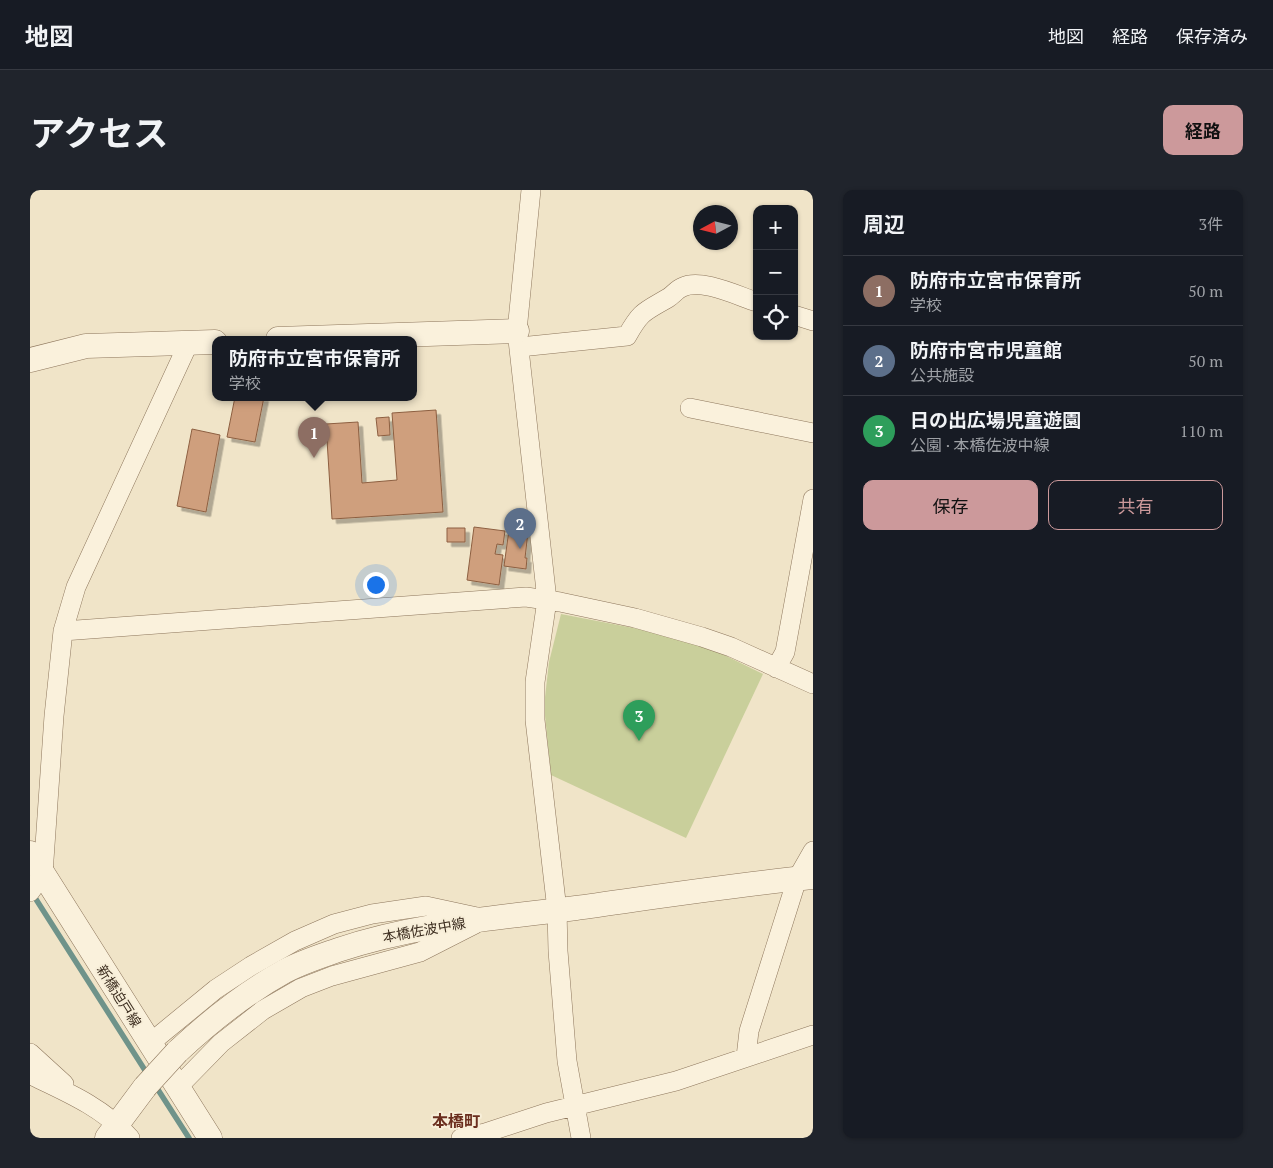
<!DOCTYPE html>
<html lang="ja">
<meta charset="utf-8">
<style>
:root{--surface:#171b24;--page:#20242c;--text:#f1f3f6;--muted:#9ea1a6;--line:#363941;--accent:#cc999b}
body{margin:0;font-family:"PT Serif","Noto Sans JP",serif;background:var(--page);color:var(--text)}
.controls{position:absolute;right:15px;top:15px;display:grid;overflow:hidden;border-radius:10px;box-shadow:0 1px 4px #0004}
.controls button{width:45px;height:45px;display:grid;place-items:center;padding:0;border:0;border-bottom:1px solid var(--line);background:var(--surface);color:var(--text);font:25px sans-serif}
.compass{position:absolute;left:663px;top:15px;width:45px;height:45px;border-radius:50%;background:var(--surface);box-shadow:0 1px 4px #0004;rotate:263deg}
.you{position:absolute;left:345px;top:394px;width:18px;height:18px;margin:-12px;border:4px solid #fff;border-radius:50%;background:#1a73e8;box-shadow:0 0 0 8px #1a73e833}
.badge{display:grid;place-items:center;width:32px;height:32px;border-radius:50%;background:var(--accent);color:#fff;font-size:16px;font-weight:700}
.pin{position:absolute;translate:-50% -41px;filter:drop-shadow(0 1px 2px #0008)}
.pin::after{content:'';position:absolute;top:26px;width:18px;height:15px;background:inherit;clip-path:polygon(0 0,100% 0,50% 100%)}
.popup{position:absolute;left:182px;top:146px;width:205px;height:65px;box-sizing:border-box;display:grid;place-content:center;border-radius:10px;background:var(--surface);filter:drop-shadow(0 1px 4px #0005);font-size:16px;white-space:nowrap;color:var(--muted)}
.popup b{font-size:19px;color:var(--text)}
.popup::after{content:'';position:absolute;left:50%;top:100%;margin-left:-10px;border:10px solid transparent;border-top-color:var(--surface)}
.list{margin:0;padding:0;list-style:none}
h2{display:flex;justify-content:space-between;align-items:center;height:65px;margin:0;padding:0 20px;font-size:21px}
h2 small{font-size:16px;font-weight:400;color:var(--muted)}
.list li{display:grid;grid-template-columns:32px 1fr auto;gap:15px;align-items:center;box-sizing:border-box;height:70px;padding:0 20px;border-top:1px solid var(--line)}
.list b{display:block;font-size:19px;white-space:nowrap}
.list p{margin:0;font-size:16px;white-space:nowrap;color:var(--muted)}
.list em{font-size:16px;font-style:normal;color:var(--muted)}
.actions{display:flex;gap:10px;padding:15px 20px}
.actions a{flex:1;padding:11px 0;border:1px solid var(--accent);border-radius:10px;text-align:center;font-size:18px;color:var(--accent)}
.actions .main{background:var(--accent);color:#111}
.icon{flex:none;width:28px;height:28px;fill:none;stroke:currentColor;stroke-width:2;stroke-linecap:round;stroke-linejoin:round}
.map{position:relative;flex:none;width:783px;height:948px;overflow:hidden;border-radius:10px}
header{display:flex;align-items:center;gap:30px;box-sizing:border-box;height:70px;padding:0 25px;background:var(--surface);border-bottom:1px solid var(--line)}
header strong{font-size:24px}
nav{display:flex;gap:28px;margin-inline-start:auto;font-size:18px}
.intro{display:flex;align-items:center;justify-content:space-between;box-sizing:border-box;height:120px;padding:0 30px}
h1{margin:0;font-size:35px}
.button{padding:12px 22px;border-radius:10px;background:var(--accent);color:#111;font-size:18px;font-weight:700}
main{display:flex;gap:30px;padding:0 30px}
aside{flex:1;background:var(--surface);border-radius:10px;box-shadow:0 1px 4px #0004}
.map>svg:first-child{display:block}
</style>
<header>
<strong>地図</strong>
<nav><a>地図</a><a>経路</a><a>保存済み</a></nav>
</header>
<div class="intro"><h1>アクセス</h1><a class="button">経路</a></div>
<main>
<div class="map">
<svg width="783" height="948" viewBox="0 0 783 948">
<defs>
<filter id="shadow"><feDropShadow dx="4.5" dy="4.5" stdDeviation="0" flood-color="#0004"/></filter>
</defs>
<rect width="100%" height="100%" fill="#f0e4c8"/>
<path fill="#c9cf9b" d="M 531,424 L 619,441 L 680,458 L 733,484 L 656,648 L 521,585 L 514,516 L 519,472 Z"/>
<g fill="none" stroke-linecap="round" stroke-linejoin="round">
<path stroke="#6f938a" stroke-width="5.5" d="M 2,703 L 118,885
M 125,895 L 159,948"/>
</g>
<path fill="#cf9f7d" stroke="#8d5f41" filter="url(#shadow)" d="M 205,207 L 234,207 L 225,252 L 197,247 Z
M 406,220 L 413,322 L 302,329 L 296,234 L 328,232 L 332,293 L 367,290 L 362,223 Z
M 359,227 L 360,245 L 348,246 L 346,228 Z
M 162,239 L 190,245 L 176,322 L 147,316 Z
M 444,337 L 475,341 L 473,355 L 467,354 L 465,364 L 473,365 L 469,395 L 437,390 Z
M 417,338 L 435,338 L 435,352 L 417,352 Z
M 479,340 L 498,342 L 495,368 L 497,368 L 496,379 L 474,376 Z"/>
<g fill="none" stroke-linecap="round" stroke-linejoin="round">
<g stroke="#8d765c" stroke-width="20">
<path id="minor" d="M 501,0 L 487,141 L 517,410 L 505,492 L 505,530 L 527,720 L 528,761 L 537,871 L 551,948
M 764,125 L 783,131
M 490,157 L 597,146 C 611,121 614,122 638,108 C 643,105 647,99 653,97 C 671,88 708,106 727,112
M 660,218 L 783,243
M 33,441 L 496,407 L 530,412 L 605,428 L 672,447 L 701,457 L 783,494
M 746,478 L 755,462 L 783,309
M 0,702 L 13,684 L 24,526 L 33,441 L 46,397 L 159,152
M 119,854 L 186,799 L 221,776 L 265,751 L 304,734 L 342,724 L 396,716 L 447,727
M 0,863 L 34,894
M 716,867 L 719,841 L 767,689 L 783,661
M 0,883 L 5,887 C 39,903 75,919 100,948
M 147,898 L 191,853 L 233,820 L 271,798 L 302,786 L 390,762 L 445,734
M 431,948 L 455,943 L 516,923 L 646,891 L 783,845"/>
</g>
<g stroke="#8d765c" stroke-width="25">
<path id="tertiary" d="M 248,149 L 487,141
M 0,170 L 56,156 L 185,152
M 0,663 L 180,948
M 147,862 C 180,831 215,803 255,781 C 272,772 291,766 308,760 C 385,734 467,728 546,718 C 625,707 704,695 783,687
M 77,948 L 115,897"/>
</g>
<use href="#minor" stroke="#faf1dc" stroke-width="19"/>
<use href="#tertiary" stroke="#faf1dc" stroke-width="24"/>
<g stroke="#8d765c" stroke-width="25" stroke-linecap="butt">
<path id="tertiary-bridge" d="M 115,897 L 147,862"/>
</g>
<use href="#tertiary-bridge" stroke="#faf1dc" stroke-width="24"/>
</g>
<g text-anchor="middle" stroke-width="4" stroke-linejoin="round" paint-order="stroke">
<g font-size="14" fill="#3d2e20" stroke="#f7eed8">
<text transform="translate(394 740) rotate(-10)" y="5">本橋佐波中線</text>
<text transform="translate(89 806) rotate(58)" y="5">新橋迫戸線</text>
</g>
<g font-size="16" font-weight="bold" fill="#6b2e1e" stroke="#f7eed8">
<text x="426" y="937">本橋町</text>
</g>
</g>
</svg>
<div class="controls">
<button>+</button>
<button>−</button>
<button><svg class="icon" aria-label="locate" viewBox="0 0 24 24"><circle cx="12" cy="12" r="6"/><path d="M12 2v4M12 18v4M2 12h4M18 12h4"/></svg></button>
</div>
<svg class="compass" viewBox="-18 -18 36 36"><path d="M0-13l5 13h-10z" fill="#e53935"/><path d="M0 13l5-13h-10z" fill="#9ea1a6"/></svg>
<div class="you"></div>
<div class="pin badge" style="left:284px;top:268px;background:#8d6e63">1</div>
<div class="popup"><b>防府市立宮市保育所</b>学校</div>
<div class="pin badge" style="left:490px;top:359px;background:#5c6f8a">2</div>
<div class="pin badge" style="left:609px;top:551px;background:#2e9e5b">3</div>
</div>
<aside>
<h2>周辺<small>3件</small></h2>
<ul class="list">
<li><span class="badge" style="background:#8d6e63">1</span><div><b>防府市立宮市保育所</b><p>学校</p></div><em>50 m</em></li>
<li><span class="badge" style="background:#5c6f8a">2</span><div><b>防府市宮市児童館</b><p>公共施設</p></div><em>50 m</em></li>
<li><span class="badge" style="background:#2e9e5b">3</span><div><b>日の出広場児童遊園</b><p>公園 · 本橋佐波中線</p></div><em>110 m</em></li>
</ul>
<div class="actions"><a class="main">保存</a><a>共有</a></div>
</aside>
</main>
